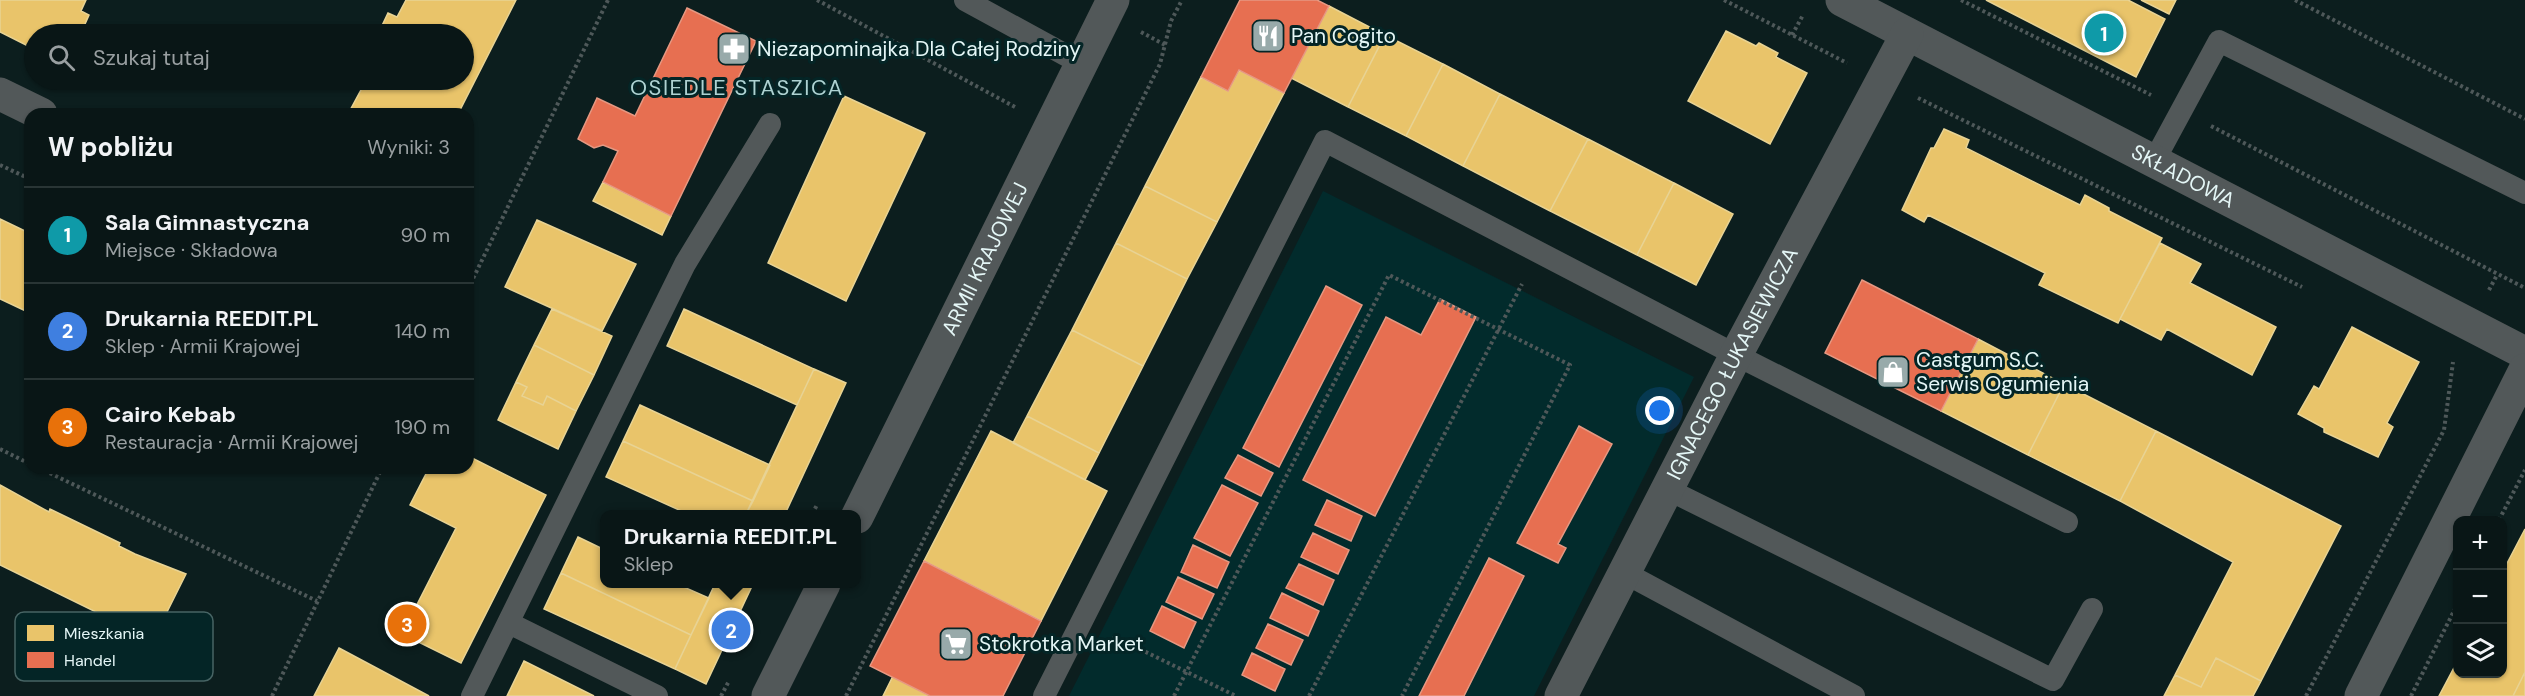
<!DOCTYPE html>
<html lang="pl">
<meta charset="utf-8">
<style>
:root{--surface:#091616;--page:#172323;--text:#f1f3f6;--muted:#999fa1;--line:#293535;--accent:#7c3aed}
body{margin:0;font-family:"DM Sans",sans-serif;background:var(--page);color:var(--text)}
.controls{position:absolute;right:18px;bottom:18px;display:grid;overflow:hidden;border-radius:12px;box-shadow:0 2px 4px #0004}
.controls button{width:54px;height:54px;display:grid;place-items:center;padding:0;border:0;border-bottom:2px solid var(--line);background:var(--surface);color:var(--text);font:30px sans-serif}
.you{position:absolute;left:1660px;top:411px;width:21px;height:21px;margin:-15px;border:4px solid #fff;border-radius:50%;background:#1a73e8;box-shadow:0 0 0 9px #1a73e833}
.badge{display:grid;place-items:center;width:39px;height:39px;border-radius:50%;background:var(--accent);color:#fff;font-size:20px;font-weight:700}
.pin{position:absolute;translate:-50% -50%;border:3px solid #fff;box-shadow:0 2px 6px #0006}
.popup{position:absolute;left:600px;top:510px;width:261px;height:78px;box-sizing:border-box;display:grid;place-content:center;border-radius:12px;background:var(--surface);filter:drop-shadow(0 2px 4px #0005);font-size:20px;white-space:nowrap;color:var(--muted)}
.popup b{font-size:22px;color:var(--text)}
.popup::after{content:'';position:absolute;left:50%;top:100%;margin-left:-12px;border:12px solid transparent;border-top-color:var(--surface)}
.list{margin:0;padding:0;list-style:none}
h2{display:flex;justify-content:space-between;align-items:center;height:78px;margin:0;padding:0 24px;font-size:26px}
h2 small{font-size:20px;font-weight:400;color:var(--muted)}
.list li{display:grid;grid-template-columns:39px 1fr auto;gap:18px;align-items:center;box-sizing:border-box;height:96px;padding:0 24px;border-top:2px solid var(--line)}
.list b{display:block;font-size:22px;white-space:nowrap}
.list p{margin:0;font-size:20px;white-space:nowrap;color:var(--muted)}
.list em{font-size:20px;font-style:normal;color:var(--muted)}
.icon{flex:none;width:33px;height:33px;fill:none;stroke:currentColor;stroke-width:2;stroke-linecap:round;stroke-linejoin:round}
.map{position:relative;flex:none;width:2525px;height:696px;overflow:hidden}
.search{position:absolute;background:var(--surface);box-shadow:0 2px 4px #0004;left:24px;top:24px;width:450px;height:66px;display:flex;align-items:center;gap:15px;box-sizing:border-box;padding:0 21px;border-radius:33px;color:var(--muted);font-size:22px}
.panel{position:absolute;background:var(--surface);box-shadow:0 2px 4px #0004;left:24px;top:108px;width:450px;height:366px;border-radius:18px}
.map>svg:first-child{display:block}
</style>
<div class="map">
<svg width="2525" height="696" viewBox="0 0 2525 696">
<rect width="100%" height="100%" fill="#0c1e1e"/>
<path fill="#022b2c" d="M 1323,191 L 1694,377 L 1534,696 L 1069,696 Z"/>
<path fill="#e9c46a" stroke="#e8d394" stroke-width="1.5" d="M 0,0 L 86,0 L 81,11 L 89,15 L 81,33 L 72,28 L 69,34 L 34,34 L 34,49 L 0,32 Z
M 406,0 L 516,0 L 458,114 L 348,114 L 362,88 L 352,83 L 354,80 L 464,80 L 464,34 L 388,34 L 380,30 L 388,13 L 397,17 Z
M 1986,0 L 2128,0 L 2165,19 L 2136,77 Z
M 2141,0 L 2176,0 L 2169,14 Z
M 1329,6 L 1385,35 L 1348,107 L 1291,78 Z
M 1726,31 L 1756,46 L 1759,43 L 1778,53 L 1776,57 L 1807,73 L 1770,144 L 1688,101 Z
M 1385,35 L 1443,64 L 1406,136 L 1348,107 Z
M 1443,64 L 1500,94 L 1463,166 L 1406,136 Z
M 1239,70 L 1284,93 L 1217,222 L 1145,186 L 1201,77 L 1228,91 Z
M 1500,94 L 1588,139 L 1550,211 L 1463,166 Z
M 844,96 L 925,133 L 846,301 L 768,263 Z
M 1944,129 L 1969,140 L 1966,148 L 2080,205 L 2085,195 L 2109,208 L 2109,211 L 2162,238 L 2118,323 L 2039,285 L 2045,273 L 1928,215 L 1924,222 L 1902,210 L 1931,148 L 1934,148 Z
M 1588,139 L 1674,183 L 1637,255 L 1550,211 Z
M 603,182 L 671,216 L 662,235 L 593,201 Z
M 1674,183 L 1733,214 L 1696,285 L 1637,255 Z
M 1145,186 L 1217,222 L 1187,279 L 1116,243 Z
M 0,219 L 27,232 L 26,235 L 30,237 L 30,313 L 0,299 Z
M 537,220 L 636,264 L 602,331 L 505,287 Z
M 1116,243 L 1187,279 L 1143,366 L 1072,330 Z
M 2160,243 L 2201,264 L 2190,283 L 2276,327 L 2252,375 L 2167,329 L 2161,340 L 2120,319 Z
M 552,309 L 612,336 L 594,375 L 534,345 Z
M 684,309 L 814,369 L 797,405 L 667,346 Z
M 2352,327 L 2419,362 L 2387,423 L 2393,427 L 2378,457 L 2324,432 L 2324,428 L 2298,414 L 2314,386 L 2319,389 Z
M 1072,330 L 1143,366 L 1099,453 L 1027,416 Z
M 1978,339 L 2064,384 L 2028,455 L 1941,411 Z
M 534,345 L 594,375 L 576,411 L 547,396 L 543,405 L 522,396 L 527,387 L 516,382 Z
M 814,369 L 846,383 L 785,514 L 746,514 Z
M 516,382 L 527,387 L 522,396 L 543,405 L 547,396 L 576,411 L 558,449 L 498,420 Z
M 2064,384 L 2156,431 L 2120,501 L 2028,455 Z
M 640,405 L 770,465 L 753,501 L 623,441 Z
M 1027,416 L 1099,453 L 1085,480 L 1013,443 Z
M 991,431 L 1107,491 L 1041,621 L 924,561 Z
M 2156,431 L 2341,526 L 2261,681 L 2216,658 L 2201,687 L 2175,675 L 2233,562 L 2120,501 Z
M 623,441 L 753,501 L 746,514 L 688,514 L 606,477 Z
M 468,456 L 546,495 L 461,663 L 402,634 L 456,528 L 410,505 L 429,468 L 468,468 Z
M 0,485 L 49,512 L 50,509 L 120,543 L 119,546 L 135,554 L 186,574 L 153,640 L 0,565 Z
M 2525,529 L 2525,672 L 2513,696 L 2439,696 L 2458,660 L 2458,674 L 2502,674 L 2502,573 Z
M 578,537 L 605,550 L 605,584 L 677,584 L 709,598 L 691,635 L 561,573 Z
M 561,573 L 691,635 L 675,669 L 544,609 Z
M 715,584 L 753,584 L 706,684 L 675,669 Z
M 339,648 L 429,696 L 314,696 Z
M 2216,658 L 2261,681 L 2253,696 L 2164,696 L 2175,675 L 2201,687 Z
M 524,661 L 594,696 L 507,696 Z
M 2525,672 L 2525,696 L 2513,696 Z
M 893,676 L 930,696 L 883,696 Z"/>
<path fill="#e76f51" stroke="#e69882" stroke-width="1.5" d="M 1240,0 L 1317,0 L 1329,6 L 1284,93 L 1239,70 L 1228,91 L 1201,77 Z
M 687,8 L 756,41 L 671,216 L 603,182 L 618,151 L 603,145 L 594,148 L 578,139 L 597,98 L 635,116 Z
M 1862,280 L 1978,339 L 1941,411 L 1825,353 Z
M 1326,286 L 1362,305 L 1279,467 L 1243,448 Z
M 1440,299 L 1476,317 L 1375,516 L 1303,480 L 1386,317 L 1421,335 Z
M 1579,426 L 1612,444 L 1558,544 L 1566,548 L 1558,563 L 1517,543 Z
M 1238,455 L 1273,473 L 1261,496 L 1225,478 Z
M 1222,485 L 1258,503 L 1230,556 L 1194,538 Z
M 1327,500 L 1362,516 L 1351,541 L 1315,525 Z
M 1313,533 L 1349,550 L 1338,574 L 1301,557 Z
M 1193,545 L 1229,562 L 1217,588 L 1181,572 Z
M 1489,558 L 1524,576 L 1464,696 L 1419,696 Z
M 924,561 L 1041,621 L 1003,696 L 930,696 L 870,666 Z
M 1299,564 L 1334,580 L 1323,605 L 1286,588 Z
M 1178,577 L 1214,594 L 1202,619 L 1166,602 Z
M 1282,593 L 1319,611 L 1308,636 L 1270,618 Z
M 1162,606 L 1196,622 L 1184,648 L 1150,631 Z
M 1268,624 L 1303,640 L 1291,665 L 1256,648 Z
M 1252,653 L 1285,669 L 1275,691 L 1242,675 Z"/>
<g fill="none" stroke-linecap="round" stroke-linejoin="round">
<path stroke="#4e5859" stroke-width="4" stroke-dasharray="3 3" stroke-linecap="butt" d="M 817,0 L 1015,107
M 1724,0 L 1847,63
M 1961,0 L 2151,95
M 2295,0 L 2525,119
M 1141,32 L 1167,46
M 1792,35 L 1803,15
M 1918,98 L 2302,287
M 2211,126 L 2525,288
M 0,165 L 30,179
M 468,289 L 608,0
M 2489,290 L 2497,275
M 0,449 L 30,464
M 39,468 L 317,601
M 812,514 L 817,505
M 2499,520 L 2525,470
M 1113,636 L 1236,696
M 272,696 L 382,468
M 721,696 L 729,681
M 846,696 L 1160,64 L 1171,21 L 1182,0
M 1174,696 L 1389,275 L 1570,365 L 1402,696
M 1309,696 L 1522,284
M 2306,696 L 2444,430 L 2453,362
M 2411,696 L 2458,603"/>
<path stroke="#525859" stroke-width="22" d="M 965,0 L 1082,64
M 2153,163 L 2219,41 L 2525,193
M 1667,489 L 2053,680 L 2092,609
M 1625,573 L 1854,696
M 509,623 L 657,696
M 472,696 L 685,264 L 770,124
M 1044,696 L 1325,141 L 1736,355 L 2067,522"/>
<g stroke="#525859" stroke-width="33">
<path id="s1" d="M 1842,0 L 2525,353"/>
<path d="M 0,94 L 41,114"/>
<path id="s2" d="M 857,517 L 1113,0"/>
<path d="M 768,696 L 824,584"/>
<path id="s3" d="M 1561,696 L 1736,355 L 1907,34"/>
<path d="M 2361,696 L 2525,370"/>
</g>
</g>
<defs>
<g id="restaurant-square" transform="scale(1.725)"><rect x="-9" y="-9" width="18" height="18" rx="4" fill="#98aaaa" stroke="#042526"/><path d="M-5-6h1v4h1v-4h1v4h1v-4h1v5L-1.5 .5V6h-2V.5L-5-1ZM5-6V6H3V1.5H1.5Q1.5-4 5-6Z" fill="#fff"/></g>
<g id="pharmacy-square" transform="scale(1.725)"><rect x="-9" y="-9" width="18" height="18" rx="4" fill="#98aaaa" stroke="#042526"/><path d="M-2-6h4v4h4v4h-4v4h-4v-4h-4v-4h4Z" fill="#fff"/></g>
<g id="shop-square" transform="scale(1.725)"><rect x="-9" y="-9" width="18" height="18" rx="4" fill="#98aaaa" stroke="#042526"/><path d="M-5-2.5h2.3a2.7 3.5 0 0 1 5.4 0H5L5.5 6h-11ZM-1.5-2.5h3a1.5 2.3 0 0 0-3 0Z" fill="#fff"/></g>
<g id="supermarket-square" transform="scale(1.725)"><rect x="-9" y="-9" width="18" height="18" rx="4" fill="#98aaaa" stroke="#042526"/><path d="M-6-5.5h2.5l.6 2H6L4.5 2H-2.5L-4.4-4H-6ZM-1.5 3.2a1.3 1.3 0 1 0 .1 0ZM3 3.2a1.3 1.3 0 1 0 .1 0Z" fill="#fff"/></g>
</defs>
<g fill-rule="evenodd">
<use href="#restaurant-square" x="1268" y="36"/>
<use href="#pharmacy-square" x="734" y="49"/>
<use href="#shop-square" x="1893" y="372"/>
<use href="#supermarket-square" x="956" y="644"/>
</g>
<g text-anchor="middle" stroke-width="6" stroke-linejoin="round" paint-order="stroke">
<g font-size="21" fill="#e4f6f6" stroke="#042526" text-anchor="start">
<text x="1291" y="43">Pan Cogito</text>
<text x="757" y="56">Niezapominajka Dla Całej Rodziny</text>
<text x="1916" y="367">Castgum S.C.<tspan x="1916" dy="24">Serwis Ogumienia</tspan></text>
<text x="979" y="651">Stokrotka Market</text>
</g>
<g font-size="21" fill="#e4f6f6" stroke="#042526">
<text dy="7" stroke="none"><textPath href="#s1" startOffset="384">SKŁADOWA</textPath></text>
<text dy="7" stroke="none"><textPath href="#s2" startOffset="288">ARMII KRAJOWEJ</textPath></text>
<text dy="7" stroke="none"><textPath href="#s3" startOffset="374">IGNACEGO ŁUKASIEWICZA</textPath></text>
</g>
<g font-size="22" letter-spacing="1.5" fill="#aed2d2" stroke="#042526">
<text x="737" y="95">OSIEDLE STASZICA</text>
</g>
</g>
<rect x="15" y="612" width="198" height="69" rx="9" fill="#042526" stroke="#476464" stroke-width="1.5"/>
<rect x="27" y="625" width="27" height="16" fill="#e9c46a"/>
<rect x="27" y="652" width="27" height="16" fill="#e76f51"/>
<g font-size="16" fill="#e4f6f6">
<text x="64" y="639">Mieszkania</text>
<text x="64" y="666">Handel</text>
</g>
</svg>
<div class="controls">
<button>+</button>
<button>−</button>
<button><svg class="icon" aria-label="layers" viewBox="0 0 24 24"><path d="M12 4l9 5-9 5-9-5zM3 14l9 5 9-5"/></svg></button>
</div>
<div class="you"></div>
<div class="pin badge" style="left:2104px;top:33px;background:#0f9aa8">1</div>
<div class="pin badge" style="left:731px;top:630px;background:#3f7fe0">2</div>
<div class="popup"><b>Drukarnia REEDIT.PL</b>Sklep</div>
<div class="pin badge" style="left:407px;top:624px;background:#e8710a">3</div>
<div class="search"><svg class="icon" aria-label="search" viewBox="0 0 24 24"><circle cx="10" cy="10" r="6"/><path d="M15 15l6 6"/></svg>Szukaj tutaj</div>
<section class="panel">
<h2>W pobliżu<small>Wyniki: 3</small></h2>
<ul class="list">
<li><span class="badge" style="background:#0f9aa8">1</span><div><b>Sala Gimnastyczna</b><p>Miejsce · Składowa</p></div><em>90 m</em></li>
<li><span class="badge" style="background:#3f7fe0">2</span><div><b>Drukarnia REEDIT.PL</b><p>Sklep · Armii Krajowej</p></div><em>140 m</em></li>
<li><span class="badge" style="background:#e8710a">3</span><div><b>Cairo Kebab</b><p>Restauracja · Armii Krajowej</p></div><em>190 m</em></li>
</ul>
</section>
</div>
